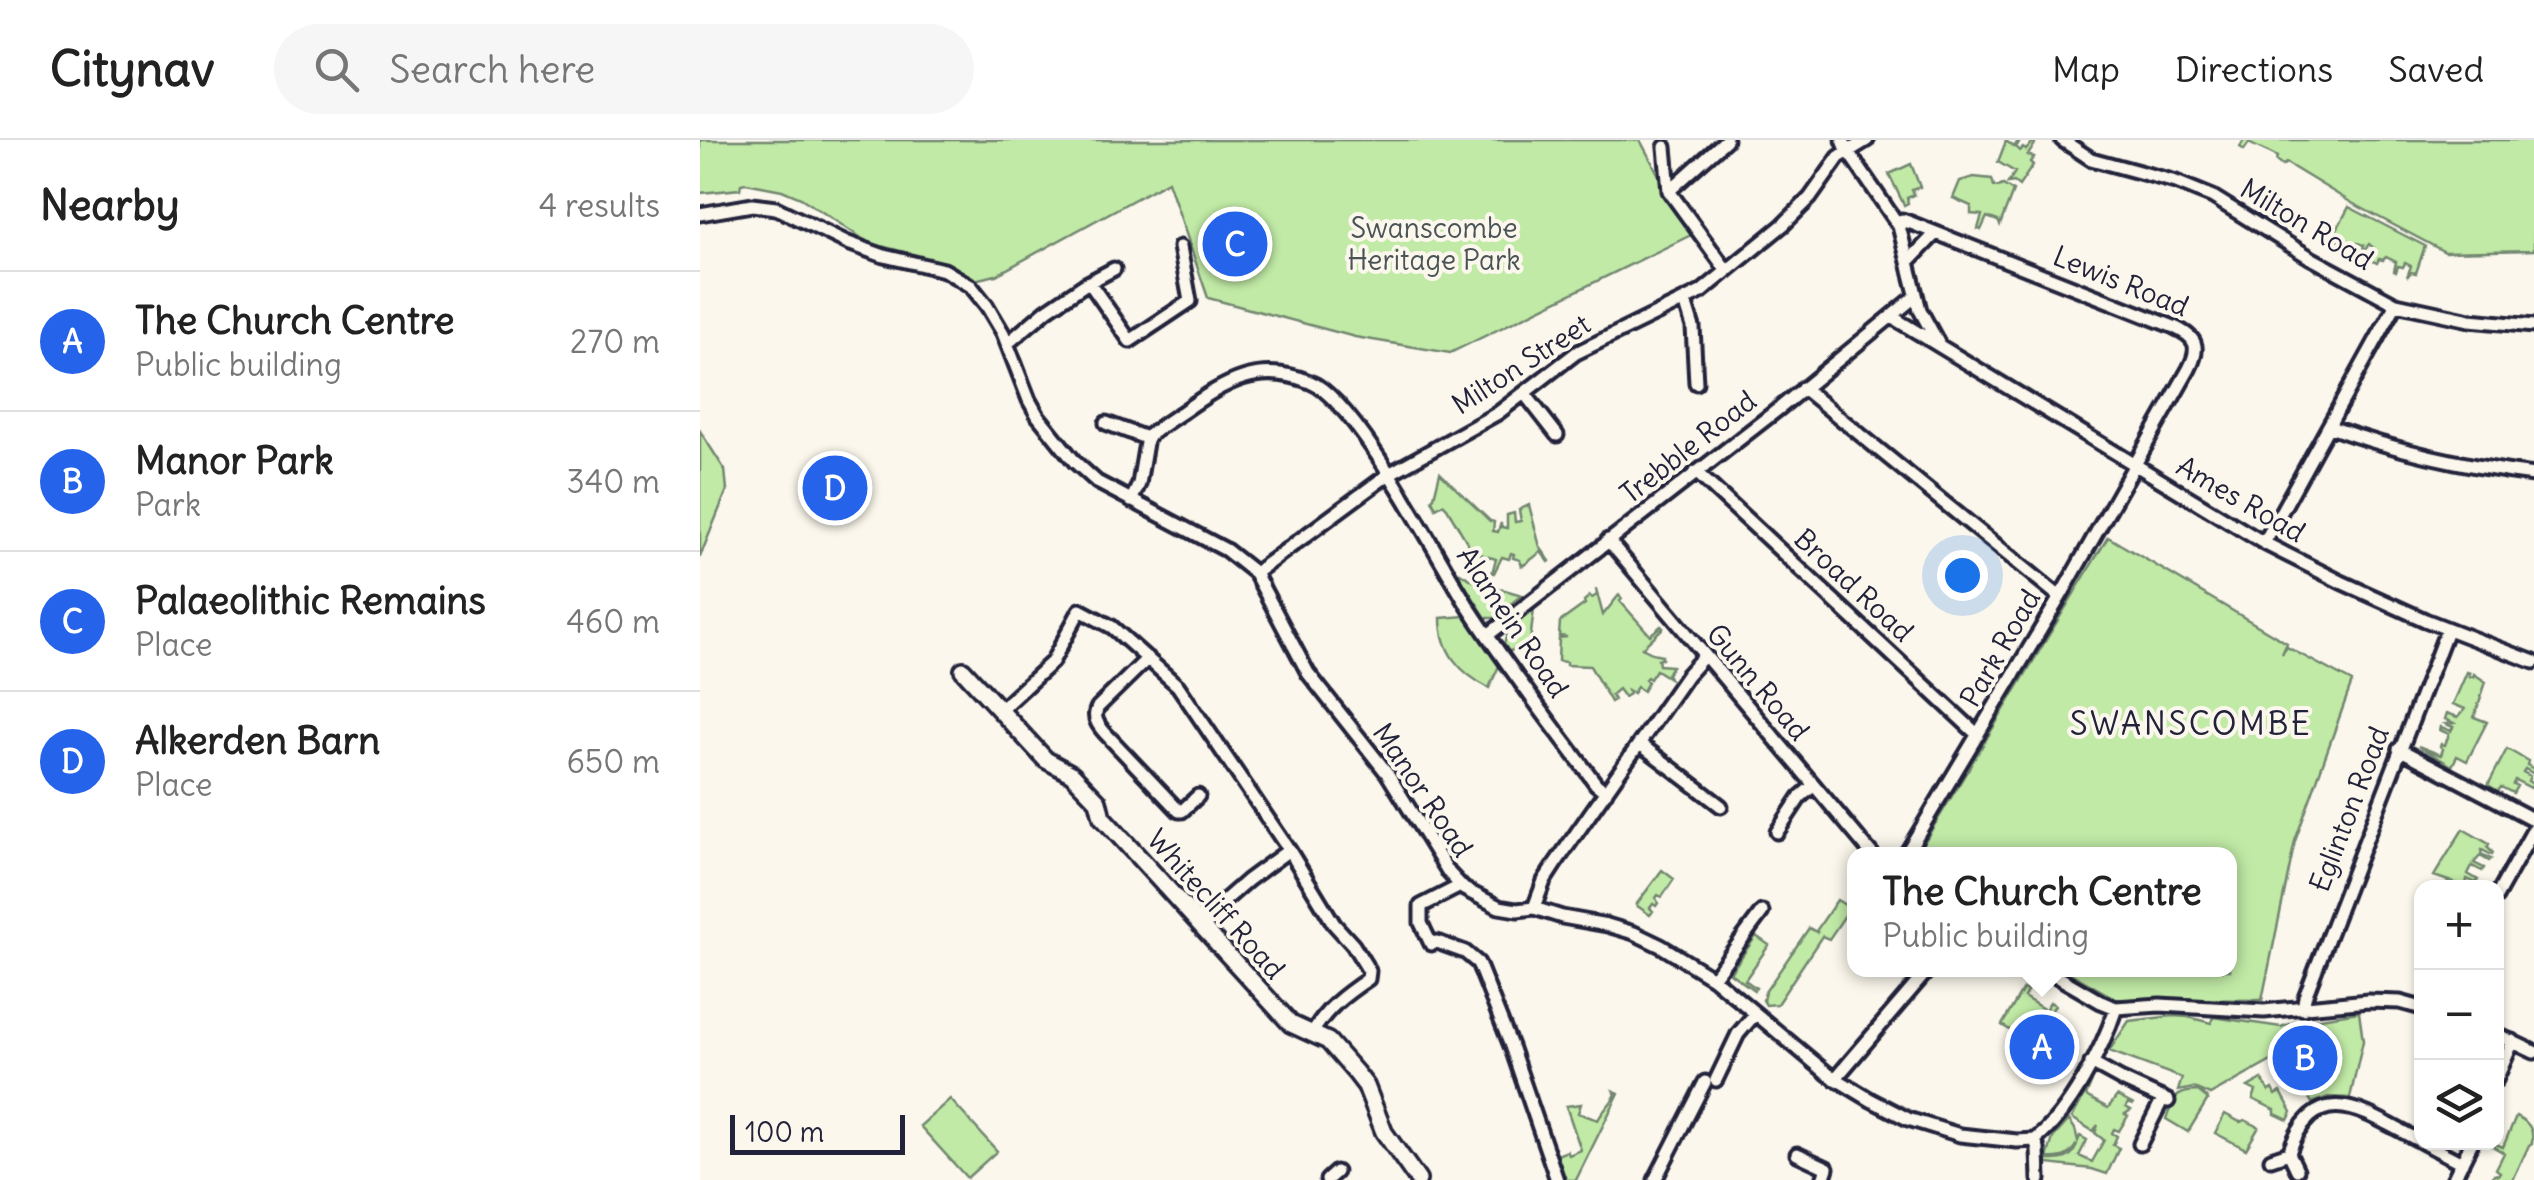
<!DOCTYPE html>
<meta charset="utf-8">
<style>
:root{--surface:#fff;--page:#f6f6f6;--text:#222;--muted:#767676;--line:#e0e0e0;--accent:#2563eb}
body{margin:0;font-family:Delius,sans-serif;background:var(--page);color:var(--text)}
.controls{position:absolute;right:30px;bottom:30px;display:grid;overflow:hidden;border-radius:20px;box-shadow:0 2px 8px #0004}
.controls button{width:90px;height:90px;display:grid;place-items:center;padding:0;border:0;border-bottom:2px solid var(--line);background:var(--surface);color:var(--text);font:50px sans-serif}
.scale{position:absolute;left:30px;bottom:25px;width:175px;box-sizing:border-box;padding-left:10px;border:5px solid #22223b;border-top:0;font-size:28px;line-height:35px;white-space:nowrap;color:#22223b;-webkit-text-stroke:8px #fbf7ec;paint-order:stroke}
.you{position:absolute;left:1262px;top:435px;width:35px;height:35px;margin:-25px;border:8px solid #fff;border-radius:50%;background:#1a73e8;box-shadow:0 0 0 15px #1a73e833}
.badge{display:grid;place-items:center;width:65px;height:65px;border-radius:50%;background:var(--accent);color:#fff;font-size:32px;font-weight:700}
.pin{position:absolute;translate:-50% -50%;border:5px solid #fff;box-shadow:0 2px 10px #0006}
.popup{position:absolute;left:1147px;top:707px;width:390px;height:130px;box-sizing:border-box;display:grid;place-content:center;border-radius:20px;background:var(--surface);filter:drop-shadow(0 2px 8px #0005);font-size:32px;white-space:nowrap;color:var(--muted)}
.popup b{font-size:38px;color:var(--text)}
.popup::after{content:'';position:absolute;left:50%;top:100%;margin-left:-20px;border:20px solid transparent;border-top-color:var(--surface)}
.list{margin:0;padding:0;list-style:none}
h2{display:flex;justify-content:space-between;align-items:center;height:130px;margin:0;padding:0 40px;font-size:42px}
h2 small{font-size:32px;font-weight:400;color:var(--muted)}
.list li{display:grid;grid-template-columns:65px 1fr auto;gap:30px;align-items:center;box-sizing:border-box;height:140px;padding:0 40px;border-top:2px solid var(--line)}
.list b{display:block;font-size:38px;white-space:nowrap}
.list p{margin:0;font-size:32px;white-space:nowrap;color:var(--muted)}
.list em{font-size:32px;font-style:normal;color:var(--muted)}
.icon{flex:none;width:55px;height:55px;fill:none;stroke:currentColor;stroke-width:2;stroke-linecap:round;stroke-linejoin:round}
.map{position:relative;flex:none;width:1834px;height:1040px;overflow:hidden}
header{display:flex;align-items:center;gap:60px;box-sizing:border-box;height:140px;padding:0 50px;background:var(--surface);border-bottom:2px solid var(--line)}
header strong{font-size:48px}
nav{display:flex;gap:55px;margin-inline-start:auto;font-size:35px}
.search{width:700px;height:90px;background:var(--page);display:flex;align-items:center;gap:25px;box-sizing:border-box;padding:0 35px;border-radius:55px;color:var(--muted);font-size:38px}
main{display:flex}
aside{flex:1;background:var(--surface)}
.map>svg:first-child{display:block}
</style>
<header>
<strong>Citynav</strong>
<div class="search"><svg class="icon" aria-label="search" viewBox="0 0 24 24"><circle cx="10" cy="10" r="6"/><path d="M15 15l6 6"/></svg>Search here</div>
<nav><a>Map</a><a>Directions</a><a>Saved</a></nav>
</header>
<main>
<aside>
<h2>Nearby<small>4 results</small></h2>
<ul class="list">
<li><span class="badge">A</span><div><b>The Church Centre</b><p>Public building</p></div><em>270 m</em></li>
<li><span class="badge">B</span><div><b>Manor Park</b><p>Park</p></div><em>340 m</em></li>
<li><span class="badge">C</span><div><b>Palaeolithic Remains</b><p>Place</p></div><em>460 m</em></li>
<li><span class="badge">D</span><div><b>Alkerden Barn</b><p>Place</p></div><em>650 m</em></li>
</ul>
</aside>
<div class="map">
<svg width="1834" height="1040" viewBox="0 0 1834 1040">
<rect width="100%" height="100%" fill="#fbf7ec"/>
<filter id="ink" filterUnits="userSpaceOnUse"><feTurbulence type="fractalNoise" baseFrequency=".01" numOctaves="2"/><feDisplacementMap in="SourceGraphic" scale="20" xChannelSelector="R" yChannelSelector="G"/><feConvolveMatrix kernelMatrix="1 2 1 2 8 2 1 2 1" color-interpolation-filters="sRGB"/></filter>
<g filter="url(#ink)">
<path fill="#c1eaa6" stroke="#728670" stroke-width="2.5" d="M 0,0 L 940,0 L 991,95 L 750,213 L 655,197 L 508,158 L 468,41 L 296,135 L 274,140 L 220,116 L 169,103 L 101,58 L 82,50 L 46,43 L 41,44 L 40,49 L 0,53 Z
M 1319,0 L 1321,0 L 1316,7 L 1320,11 L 1323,8 L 1326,10 L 1333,2 L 1335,4 L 1328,15 L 1334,17 L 1330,22 L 1333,25 L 1319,46 L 1314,42 L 1308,43 L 1315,32 L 1298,22 L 1306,1 L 1314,7 Z
M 1544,0 L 1834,0 L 1834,110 L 1745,112 L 1652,63 L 1586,23 L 1582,26 L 1576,21 L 1577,17 C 1568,11 1559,9 1549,3 L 1544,10 L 1540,7 Z
M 1211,24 L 1220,47 L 1212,50 L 1214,55 L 1207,58 L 1208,63 L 1204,65 L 1189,34 Z
M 1274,37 L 1292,39 L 1294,46 L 1298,47 L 1303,45 L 1313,51 L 1300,85 L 1298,81 L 1287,77 L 1281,90 L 1278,89 L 1282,75 L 1271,74 L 1271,66 L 1253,58 L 1260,41 Z
M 1649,67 L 1725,106 L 1716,133 L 1711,132 L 1707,137 L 1711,126 L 1705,123 L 1703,127 L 1698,126 L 1696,132 L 1694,131 L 1696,122 L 1686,117 L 1683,120 L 1679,119 L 1677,123 L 1671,120 L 1675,109 L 1669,104 L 1665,110 L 1663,109 L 1664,105 L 1657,103 L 1653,110 L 1652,109 L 1653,104 L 1643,97 L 1637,101 L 1640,93 L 1636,91 Z
M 0,291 L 25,330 L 27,350 L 0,417 Z
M 740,333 L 790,381 L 794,382 L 793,391 L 798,392 L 801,383 L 801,387 L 807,388 L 807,375 L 814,373 L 815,382 L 821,381 L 819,370 L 829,365 L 840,407 L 850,421 L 849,422 L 841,412 L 824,425 L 822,424 L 822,427 L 820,420 L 813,418 L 814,414 L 811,413 L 809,419 L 802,417 L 794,433 L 792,433 L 796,419 L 777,413 L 774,418 L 766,410 L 770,407 L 747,368 L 743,364 L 736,368 L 732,359 L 734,357 Z
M 1408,397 L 1587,503 L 1582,514 L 1587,507 L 1652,542 L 1595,701 L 1562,860 L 1416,859 L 1365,830 L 1530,830 L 1530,714 L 1217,714 Z
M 760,433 L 774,441 L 822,455 L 808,466 L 806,472 L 801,478 L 786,478 L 759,436 Z
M 896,449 L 903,475 L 919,455 L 922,459 L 920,461 L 950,495 L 961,486 L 963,488 L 942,508 L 952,513 L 962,515 L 962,519 L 958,519 L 959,525 L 972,526 L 967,534 L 969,538 L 956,530 L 950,539 L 947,537 L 945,539 L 948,542 L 943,551 L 937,547 L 933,553 L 928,550 L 929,554 L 924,557 L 918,549 L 911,555 L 914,560 L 911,562 L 890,526 L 866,525 L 866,522 L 858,521 L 859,498 L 867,497 L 859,496 L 860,482 L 885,464 L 884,461 L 890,456 L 892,458 L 897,455 Z
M 834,469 L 830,502 L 808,512 L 804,504 L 809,488 Z
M 765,476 L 798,522 L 799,526 L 789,548 C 760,533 741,512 741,478 Z
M 1767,532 L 1770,533 L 1769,536 L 1773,537 L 1774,534 L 1786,542 L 1774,577 L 1787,582 L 1767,621 L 1757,616 L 1752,626 L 1718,606 L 1741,615 L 1743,609 L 1740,606 L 1741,604 L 1745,605 L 1749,594 L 1740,590 L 1741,587 L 1751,591 L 1753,587 L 1746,584 L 1754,583 L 1745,579 L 1747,573 L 1758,577 L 1765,569 L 1753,564 Z
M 1807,609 L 1828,621 L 1827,625 L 1834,629 L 1834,634 L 1825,629 L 1823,632 L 1830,636 L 1828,641 L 1833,644 L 1831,648 L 1815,640 L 1813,644 L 1817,646 L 1813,653 L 1801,647 L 1798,651 L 1788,645 Z
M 1763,689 L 1789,704 L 1787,707 L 1793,713 L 1792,715 L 1782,710 L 1781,714 L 1791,719 L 1789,721 L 1780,716 L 1774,723 L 1784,728 L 1782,731 L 1772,726 L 1768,734 L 1778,740 L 1776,743 L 1767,739 L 1766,747 L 1734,736 Z
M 962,730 L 974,739 L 962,757 L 958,755 L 956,758 L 958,763 L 956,766 L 953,764 L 950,768 L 953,771 L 950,775 L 936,765 Z
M 1137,760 L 1150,768 L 1129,799 L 1122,796 L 1077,864 L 1066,865 L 1063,860 L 1065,852 L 1109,788 L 1118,793 L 1116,791 Z
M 1056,796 L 1069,805 L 1045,840 L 1056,848 L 1054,850 L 1030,833 Z
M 1323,849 L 1327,851 L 1324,857 L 1345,870 L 1350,862 L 1355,865 L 1338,894 L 1320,886 L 1316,894 L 1302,885 Z
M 1659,872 L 1663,901 L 1650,958 L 1628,957 L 1612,963 L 1585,917 L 1591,903 L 1594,882 Z
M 1473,876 L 1488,877 L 1511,883 L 1513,877 L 1581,887 L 1592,883 L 1592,886 L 1588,905 L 1582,915 L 1510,955 L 1494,948 L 1478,951 L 1482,938 L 1409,911 L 1429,881 Z
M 1562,939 L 1569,951 L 1573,949 L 1576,955 L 1581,952 L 1592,972 L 1588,980 L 1575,974 L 1575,970 L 1553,959 L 1556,951 L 1548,947 Z
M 1392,941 L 1386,956 L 1408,968 L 1417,956 L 1434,965 L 1428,963 L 1426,967 L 1431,970 L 1425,974 L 1428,976 L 1419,991 L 1414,989 L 1412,993 L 1417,996 L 1413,1005 L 1419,1008 L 1407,1034 L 1392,1029 L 1347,1024 L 1347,1020 C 1361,1020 1373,1020 1377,1004 C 1369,1017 1363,1019 1347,1018 L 1353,998 L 1369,980 L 1375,989 L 1378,1001 L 1380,996 L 1387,1000 L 1379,1016 L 1392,1022 L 1404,1000 L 1395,993 L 1398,985 L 1393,991 L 1372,978 Z
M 914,951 L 919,953 L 876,1040 L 866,1040 L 857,1015 L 867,1011 L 869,1015 L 881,1010 L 866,966 L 881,964 L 878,973 L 898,980 C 903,970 912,963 916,954 Z
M 1498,951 L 1508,959 L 1488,992 L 1466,979 C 1472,959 1476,951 1498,951 Z
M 250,959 L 297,1011 L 267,1038 L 220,986 Z
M 1525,974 L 1540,982 L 1545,980 L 1559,987 L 1546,1009 L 1515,993 Z
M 1816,976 C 1828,982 1834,988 1832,1003 L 1829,1005 L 1813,1040 L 1791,1040 L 1794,1034 L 1798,1035 L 1800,1032 L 1796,1029 L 1804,1013 L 1794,1007 L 1796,1004 L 1803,1007 Z"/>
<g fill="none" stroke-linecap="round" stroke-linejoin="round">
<g stroke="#22223b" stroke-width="19">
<path id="street" d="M 1143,0 L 1147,10 L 1199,86 L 1220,170 L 1238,203
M 1362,0 L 1391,19 L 1476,42 L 1513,57 L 1611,118 L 1696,164 L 1770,180 L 1834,186
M 965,7 L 969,51 L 1027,131
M 969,51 L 1026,0
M 0,74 L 52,65 L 76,68 L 148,103 L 184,116 L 244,130 L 271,146 L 287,166 L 303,193 L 329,260 L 338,276 L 375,322 L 397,342 L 526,410 L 555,433 L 608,533 L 687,633 L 749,733 L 764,749 L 799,767 L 817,770 L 834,768 L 862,777 L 907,785 L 934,793 L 961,806 L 1013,838 L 1128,934 L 1171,960 L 1208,979 L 1260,995 L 1317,1001 L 1335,1000
M 1197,82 L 1202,80 L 1211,83 L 1474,187 C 1496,197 1501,206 1489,229 L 1360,457 L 1206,714
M 1209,121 L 1236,93
M 389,142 L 430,201 L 490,161 L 480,107
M 985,161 L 993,187 L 996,243
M 1192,177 L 1564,403 L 1641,442 L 1725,480 L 1834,522
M 308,203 L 347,170 L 384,145 L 414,129
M 1103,248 L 1360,457
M 825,254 L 857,295
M 406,283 L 446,298
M 1630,287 C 1697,311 1763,326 1834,335
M 996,332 L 1278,595
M 431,361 L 439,344 L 447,297 C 458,288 472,279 484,271 C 525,242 559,221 610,242 C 657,260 740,423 771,471 C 810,531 854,587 896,644 L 906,652
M 908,400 L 1172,714
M 1564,403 L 1696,164
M 555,433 L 689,334 L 798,273 L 876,213 L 1001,152 L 1083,85 L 1110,58 L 1139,17 L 1167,0
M 788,495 L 1081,267 L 1216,156
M 448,518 L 398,567 C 392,577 398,585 405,593 L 479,671 L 482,671 L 498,656
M 300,570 L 352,522 L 380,470 L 412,487 L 478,546 L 589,710 L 634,784 L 653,805 L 669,831 L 668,839 C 646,854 625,869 612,894
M 940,604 L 1021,666
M 1699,609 L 1834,680
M 1077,692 L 1100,657 L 1113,646
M 760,746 L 721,766 L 721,783 L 731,804 L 737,802 L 765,812 L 778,823 L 811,906 L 857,1040
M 1796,757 L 1834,689
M 834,768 L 844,741 L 855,724 L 987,535 L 1004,516
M 499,783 L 548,740 L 589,710
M 1346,830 L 1401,862 L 1416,868 L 1460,865 L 1564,871 L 1668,861 L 1700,862 L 1722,868
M 1013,838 L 1062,772
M 1603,869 L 1605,857 L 1747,490
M 1796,894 L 1834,912
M 1391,923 L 1422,940 L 1468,961
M 1135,939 L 1228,830
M 1016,940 L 1038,894 L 1055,874
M 1796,940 L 1813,901
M 1335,1000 C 1369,974 1403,908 1416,868
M 1335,1000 L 1338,1009 L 1339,1040
M 1722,1002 L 1762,1023
M 1440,1004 L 1463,958
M 1589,1013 L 1597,1030
M 1097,1014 L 1127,1028 L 1123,1040
M 1571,1019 L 1589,1013 C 1616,932 1670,976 1722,1002
M 627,1040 L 636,1032
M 955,1040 L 1005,942
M 1753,1040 L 1772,1002"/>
</g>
<g stroke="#22223b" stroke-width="22">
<path id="secondary" d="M 263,530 L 346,620 L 372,634 L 398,661 L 402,677 L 591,884 L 628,901 L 656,933 L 666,946 L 684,992 L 718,1040"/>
</g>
<use href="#street" stroke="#fbf7ec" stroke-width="11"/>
<use href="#secondary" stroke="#fbf7ec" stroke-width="15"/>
</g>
</g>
<g text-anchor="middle" stroke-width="8" stroke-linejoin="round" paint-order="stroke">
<g font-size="28" fill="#22223b" stroke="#fbf7ec">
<text transform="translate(1607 84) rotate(31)" y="10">Milton Road</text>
<text transform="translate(1421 141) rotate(22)" y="10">Lewis Road</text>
<text transform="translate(821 224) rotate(-33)" y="10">Milton Street</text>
<text transform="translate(988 307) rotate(-38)" y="10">Trebble Road</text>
<text transform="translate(1541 359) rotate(30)" y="10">Ames Road</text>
<text transform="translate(1154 445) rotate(43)" y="10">Broad Road</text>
<text transform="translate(813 482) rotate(56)" y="10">Alamein Road</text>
<text transform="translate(1300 508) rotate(-60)" y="10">Park Road</text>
<text transform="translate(1058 542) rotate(50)" y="10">Gunn Road</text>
<text transform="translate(723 650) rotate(56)" y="10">Manor Road</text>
<text transform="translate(1649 669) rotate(-69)" y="10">Eglinton Road</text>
<text transform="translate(516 764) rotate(48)" y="10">Whitecliff Road</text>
</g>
<g font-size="28" fill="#4a5456" stroke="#fbf7ec">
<text x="734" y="98">Swanscombe<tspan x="734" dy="32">Heritage Park</tspan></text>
</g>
<g font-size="32" letter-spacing="2.5" fill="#22223b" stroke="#fbf7ec">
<text x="1491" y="595">SWANSCOMBE</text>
</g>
</g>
</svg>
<div class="controls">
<button>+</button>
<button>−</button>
<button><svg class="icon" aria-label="layers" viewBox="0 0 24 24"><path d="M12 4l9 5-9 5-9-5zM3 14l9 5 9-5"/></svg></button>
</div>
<div class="scale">100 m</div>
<div class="you"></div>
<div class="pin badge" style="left:1342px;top:907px">A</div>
<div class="popup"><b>The Church Centre</b>Public building</div>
<div class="pin badge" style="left:1605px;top:918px">B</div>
<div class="pin badge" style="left:535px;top:104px">C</div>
<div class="pin badge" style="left:135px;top:348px">D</div>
</div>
</main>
